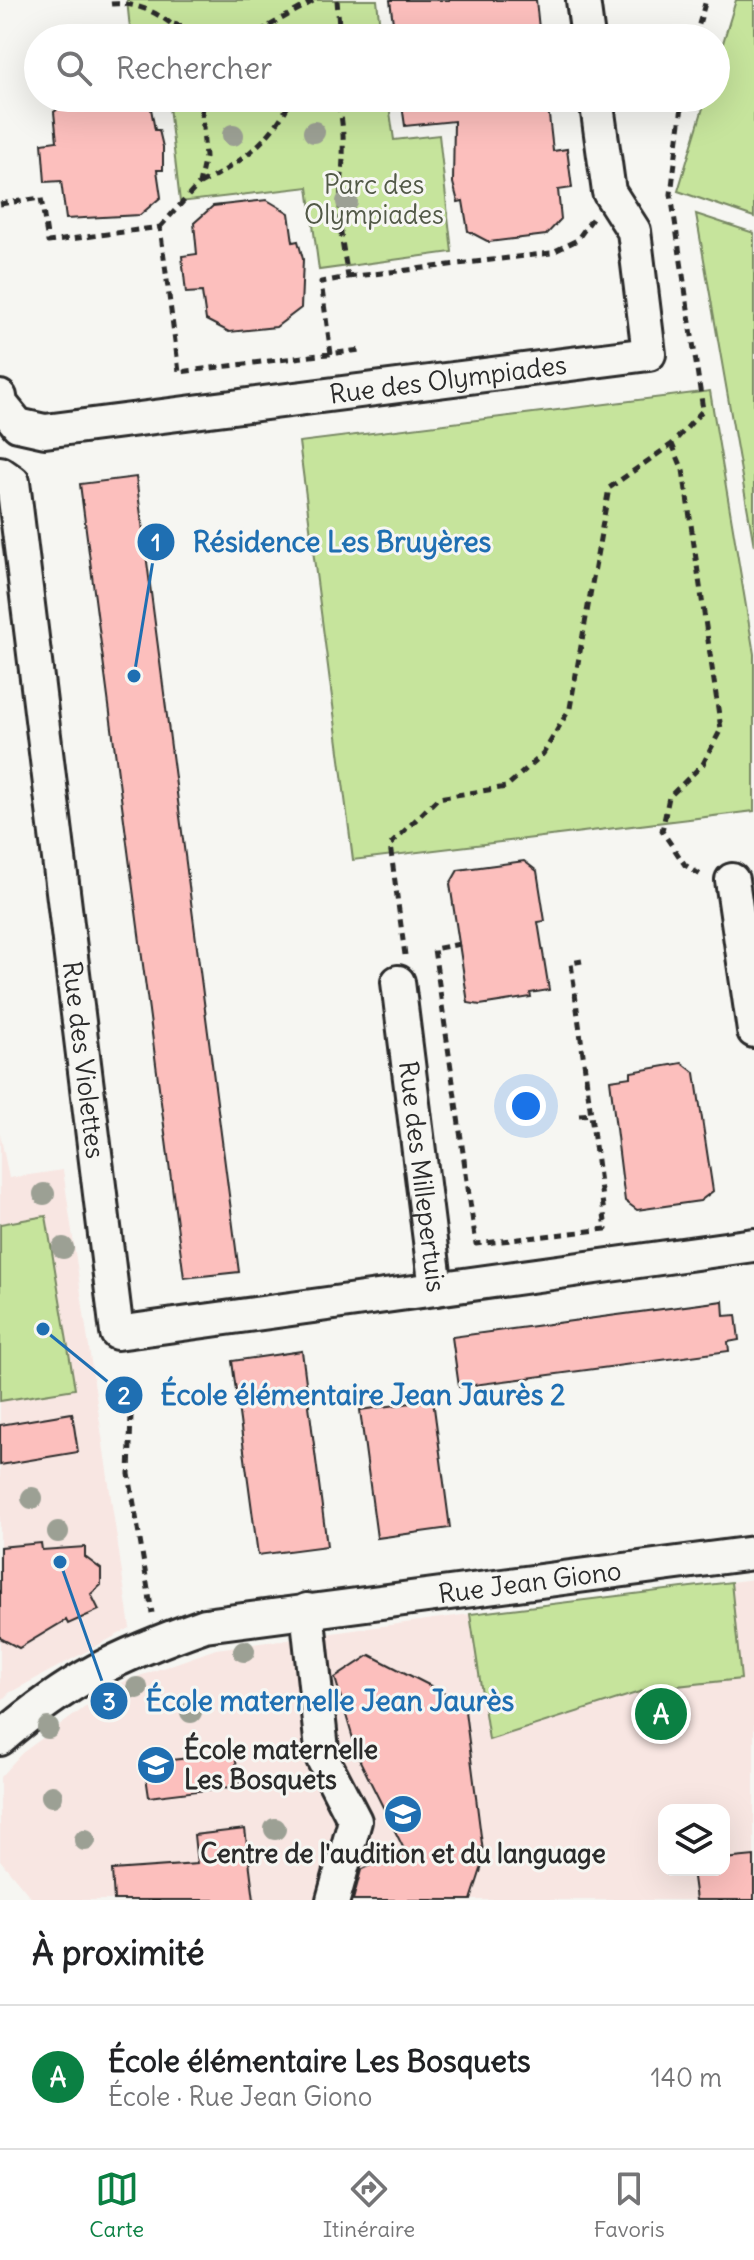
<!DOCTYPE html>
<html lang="fr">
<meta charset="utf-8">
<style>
:root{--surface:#fff;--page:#f2f2f2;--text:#202124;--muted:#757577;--line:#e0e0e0;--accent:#0b8043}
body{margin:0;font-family:Delius,sans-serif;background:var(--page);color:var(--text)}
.controls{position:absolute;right:24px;bottom:24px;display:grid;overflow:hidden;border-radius:16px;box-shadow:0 8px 32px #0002}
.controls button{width:72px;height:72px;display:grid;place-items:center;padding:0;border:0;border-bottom:2px solid var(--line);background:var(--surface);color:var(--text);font:40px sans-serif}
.you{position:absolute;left:526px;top:1106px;width:28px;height:28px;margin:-20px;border:6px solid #fff;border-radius:50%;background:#1a73e8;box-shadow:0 0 0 12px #1a73e833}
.badge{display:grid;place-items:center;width:52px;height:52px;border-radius:50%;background:var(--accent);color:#fff;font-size:26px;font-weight:700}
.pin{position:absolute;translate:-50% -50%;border:4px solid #fff;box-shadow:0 2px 8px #0006}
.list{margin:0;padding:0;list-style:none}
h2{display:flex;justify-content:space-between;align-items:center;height:104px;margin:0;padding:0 32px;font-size:34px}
h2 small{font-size:26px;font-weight:400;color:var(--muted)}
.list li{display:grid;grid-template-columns:52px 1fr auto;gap:24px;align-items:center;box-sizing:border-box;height:144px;padding:0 32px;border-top:2px solid var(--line)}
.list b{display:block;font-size:30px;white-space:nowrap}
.list p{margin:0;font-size:26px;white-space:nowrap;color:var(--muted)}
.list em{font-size:26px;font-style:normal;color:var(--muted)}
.icon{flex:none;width:44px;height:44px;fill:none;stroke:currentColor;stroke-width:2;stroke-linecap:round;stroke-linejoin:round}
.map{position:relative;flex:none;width:754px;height:1900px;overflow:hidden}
.search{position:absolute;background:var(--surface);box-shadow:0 8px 32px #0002;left:24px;right:24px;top:24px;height:88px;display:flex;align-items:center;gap:20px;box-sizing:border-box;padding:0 28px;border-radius:44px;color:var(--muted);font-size:30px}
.sheet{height:248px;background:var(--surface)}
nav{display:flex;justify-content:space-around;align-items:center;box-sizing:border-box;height:112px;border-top:2px solid var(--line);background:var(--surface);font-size:22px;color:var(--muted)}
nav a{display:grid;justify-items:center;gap:4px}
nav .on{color:var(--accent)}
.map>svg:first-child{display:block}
</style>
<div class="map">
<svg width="754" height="1900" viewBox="0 0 754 1900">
<rect width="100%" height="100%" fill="#f6f6f2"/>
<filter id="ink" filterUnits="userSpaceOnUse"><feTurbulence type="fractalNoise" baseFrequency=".0125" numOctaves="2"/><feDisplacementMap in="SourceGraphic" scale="16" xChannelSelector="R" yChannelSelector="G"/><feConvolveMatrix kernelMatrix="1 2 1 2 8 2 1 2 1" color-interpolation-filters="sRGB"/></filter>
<g filter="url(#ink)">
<path fill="#f8e6e2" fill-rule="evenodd" d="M 0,1133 L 9,1178 L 63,1170 L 130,1628 L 9,1693 L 0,1702 Z
M 754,1579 L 754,1900 L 33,1900 L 0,1860 L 0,1777 L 22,1753 L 117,1684 L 216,1649 L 470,1614 L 489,1740 L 649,1689 L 740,1679 L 731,1582 ZM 664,1810 L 724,1810 L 724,1870 L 664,1870 Z"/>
<path fill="#c6e49c" stroke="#788864" stroke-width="2" d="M 127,0 L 377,0 L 381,38 L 131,38 Z
M 736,0 L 754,0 L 754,217 L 678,191 L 706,98 L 716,98 L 716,66 Z
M 168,98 L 388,98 L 394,140 L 439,135 L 452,252 L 319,270 L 308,187 L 180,202 Z
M 696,214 L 754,233 L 754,546 Z
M 710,391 L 754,654 L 754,811 L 353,860 L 299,442 Z
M 46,1216 L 75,1389 L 0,1401 L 0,1224 Z
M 731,1582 L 741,1679 L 649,1689 L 489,1740 L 470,1614 Z"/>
<path fill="#fcbfbd" stroke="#2b2b2b" stroke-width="2" d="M 390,0 L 536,0 L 540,38 L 395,38 Z
M 72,98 L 149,98 L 155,130 L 159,130 L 163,147 L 163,170 L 157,170 L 161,197 L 140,215 L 66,219 L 61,181 L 45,182 L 42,143 L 57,141 L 54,112 Z
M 401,98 L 547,98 L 553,151 L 567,149 L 572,188 L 558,190 L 561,219 L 546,235 L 489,242 L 468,231 L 463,201 L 458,202 L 453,183 L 454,121 L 405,126 Z
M 267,200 L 289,213 L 293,242 L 298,241 L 303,259 L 301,308 L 276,327 L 229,332 L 206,320 L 202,292 L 186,293 L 182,256 L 197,254 L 194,223 L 213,206 Z
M 136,477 L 239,1272 L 184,1278 L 80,484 Z
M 524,861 L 537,871 L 545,921 L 538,922 L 549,990 L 530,993 L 531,997 L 480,1005 L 468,1003 L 450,884 L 458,870 Z
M 682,1063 L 695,1073 L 713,1191 L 700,1201 L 637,1210 L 625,1201 L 610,1080 L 631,1077 L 631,1072 Z
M 723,1301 L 724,1316 L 736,1315 L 739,1340 L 728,1342 L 729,1351 L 459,1387 L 452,1337 Z
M 302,1351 L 327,1546 L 258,1555 L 232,1361 Z
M 433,1400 L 450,1528 L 377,1538 L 360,1410 Z
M 72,1413 L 78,1452 L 0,1465 L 0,1425 Z
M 41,1543 L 42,1550 L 85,1547 L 85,1557 L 101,1569 L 101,1585 L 91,1594 L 99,1610 L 68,1624 L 66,1620 L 19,1648 L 0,1638 L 0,1547 Z
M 370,1655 L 464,1703 L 484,1860 L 471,1900 L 353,1900 L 361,1870 L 404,1849 L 359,1759 L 335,1678 Z
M 235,1753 L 239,1786 L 149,1797 L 144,1763 Z
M 245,1829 L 254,1900 L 114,1900 L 112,1870 L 197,1864 L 194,1835 Z
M 754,1856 L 754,1900 L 696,1900 L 692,1870 L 724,1870 L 724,1859 Z"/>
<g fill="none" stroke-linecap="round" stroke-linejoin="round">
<g stroke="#2b2b2b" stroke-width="38">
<g id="street">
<path d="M 583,0 L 588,38"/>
<path id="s1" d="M 0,397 L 1,404 L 18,425 L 45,431 L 649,354 L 634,231 L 609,192 L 596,98"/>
<path id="s2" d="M 0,473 L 13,482 L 117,1333 L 754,1245"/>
<path d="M 732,880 L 754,1031"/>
<path id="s3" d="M 398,982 L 436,1289"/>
<path d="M 307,1610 L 323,1759 L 355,1821 L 333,1900"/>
<path id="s4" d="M 0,1739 C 69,1679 119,1655 205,1625 L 754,1553"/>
</g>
</g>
<path stroke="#2b2b2b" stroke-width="5" stroke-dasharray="8 6" stroke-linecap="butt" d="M 337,0 L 340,38
M 111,4 C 138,1 169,17 185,38
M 174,24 L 219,38
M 247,38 L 266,28
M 265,38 L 267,27 L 315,0
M 695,38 L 706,0
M 200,184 C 240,164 272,140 292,98
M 0,204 L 41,198 L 48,242 L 160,227 L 179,372 L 361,350
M 160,227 L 199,184 L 205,157 L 201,98
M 348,277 L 551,253 L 577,240 L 592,219
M 331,354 L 321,282 L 348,277 C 345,257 340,236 340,216 C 340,175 349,139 337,98
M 672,444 L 683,470 L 721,729 L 703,764 L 669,797 L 662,831 L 685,865 L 704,877
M 460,944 L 434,949 L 476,1244 L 606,1229 L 571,963 L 582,961
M 405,955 L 390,845 L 438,798 L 506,787 L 543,754 L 570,708 L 609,488 L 672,444 L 703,410 L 671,194 L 683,98
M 579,1115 L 593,1114
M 131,1415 L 129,1474 L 152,1613"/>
<use href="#street" stroke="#f6f6f2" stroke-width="32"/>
</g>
<g fill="#9ca094">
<circle cx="314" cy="132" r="11"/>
<circle cx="233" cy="135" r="11"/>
<circle cx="347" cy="202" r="11"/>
<circle cx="44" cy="1194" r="11"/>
<circle cx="63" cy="1248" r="11"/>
<circle cx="32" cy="1498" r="11"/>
<circle cx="58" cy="1532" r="11"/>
<circle cx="244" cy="1651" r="11"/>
<circle cx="137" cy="1688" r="11"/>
<circle cx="191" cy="1712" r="11"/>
<circle cx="48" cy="1728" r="11"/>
<circle cx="52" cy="1796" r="11"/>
<circle cx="275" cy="1829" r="11"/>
<circle cx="85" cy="1840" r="11"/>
</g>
</g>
<defs>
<g id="school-disc" transform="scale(2)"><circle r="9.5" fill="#1f6fb2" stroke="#f6f6f2"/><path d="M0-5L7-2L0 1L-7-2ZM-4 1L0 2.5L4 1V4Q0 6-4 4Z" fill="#fff"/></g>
</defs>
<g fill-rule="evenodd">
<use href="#school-disc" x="156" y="1765"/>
<use href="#school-disc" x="403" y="1814"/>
</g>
<g text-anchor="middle" stroke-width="6" stroke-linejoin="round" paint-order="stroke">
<g font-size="26" fill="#525947" stroke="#f6f6f2">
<text x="374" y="194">Parc des<tspan x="374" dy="30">Olympiades</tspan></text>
</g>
<g font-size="26" fill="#2b2b2b" stroke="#f6f6f2">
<text dy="9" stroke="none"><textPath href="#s1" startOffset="468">Rue des Olympiades</textPath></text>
<text dy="9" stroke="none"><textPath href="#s2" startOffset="598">Rue des Violettes</textPath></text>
<text dy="9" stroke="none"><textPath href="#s3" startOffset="196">Rue des Millepertuis</textPath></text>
<text dy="9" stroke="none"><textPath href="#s4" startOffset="564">Rue Jean Giono</textPath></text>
</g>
<g font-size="26" font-weight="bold" fill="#2b2b2b" stroke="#f6f6f2" text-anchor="start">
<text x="184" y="1759">École maternelle<tspan x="184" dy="30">Les Bosquets</tspan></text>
<text x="403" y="1863" text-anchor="middle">Centre de l'audition et du language</text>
</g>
</g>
<path fill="none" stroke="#1f6fb2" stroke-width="3" d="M134 676L156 542M43 1329L124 1395M60 1562L109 1701"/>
<g fill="#1f6fb2" stroke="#f6f6f2" stroke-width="3">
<circle cx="134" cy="676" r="8"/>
<circle cx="43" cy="1329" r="8"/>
<circle cx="60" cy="1562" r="8"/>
<circle cx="156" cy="542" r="20"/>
<circle cx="124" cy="1395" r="20"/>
<circle cx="109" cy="1701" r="20"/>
</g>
<g font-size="24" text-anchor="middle" font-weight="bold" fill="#fff">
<text x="156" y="551">1</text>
<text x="124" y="1404">2</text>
<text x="109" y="1710">3</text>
</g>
<g font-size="28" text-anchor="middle" font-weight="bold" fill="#1f6fb2" stroke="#f6f6f2" stroke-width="6" stroke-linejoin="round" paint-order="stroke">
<text x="342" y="552">Résidence Les Bruyères</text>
<text x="363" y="1405">École élémentaire Jean Jaurès 2</text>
<text x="330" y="1711">École maternelle Jean Jaurès</text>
</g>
</svg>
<div class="controls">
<button><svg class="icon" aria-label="layers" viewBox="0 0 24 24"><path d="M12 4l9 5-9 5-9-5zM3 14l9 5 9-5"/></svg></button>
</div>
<div class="you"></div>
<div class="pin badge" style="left:661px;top:1714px">A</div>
<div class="search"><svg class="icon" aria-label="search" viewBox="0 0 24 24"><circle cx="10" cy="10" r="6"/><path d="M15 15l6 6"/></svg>Rechercher</div>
</div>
<section class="sheet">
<h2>À proximité<small></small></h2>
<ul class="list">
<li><span class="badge">A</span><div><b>École élémentaire Les Bosquets</b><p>École · Rue Jean Giono</p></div><em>140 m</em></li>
</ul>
</section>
<nav>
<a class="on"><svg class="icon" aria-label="map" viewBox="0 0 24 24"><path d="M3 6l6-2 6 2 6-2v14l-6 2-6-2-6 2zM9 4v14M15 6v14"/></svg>Carte</a>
<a><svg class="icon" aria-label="directions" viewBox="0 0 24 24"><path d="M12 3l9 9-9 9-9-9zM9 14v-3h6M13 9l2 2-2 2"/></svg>Itinéraire</a>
<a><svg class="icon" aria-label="saved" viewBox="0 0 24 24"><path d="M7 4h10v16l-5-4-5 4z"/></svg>Favoris</a>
</nav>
